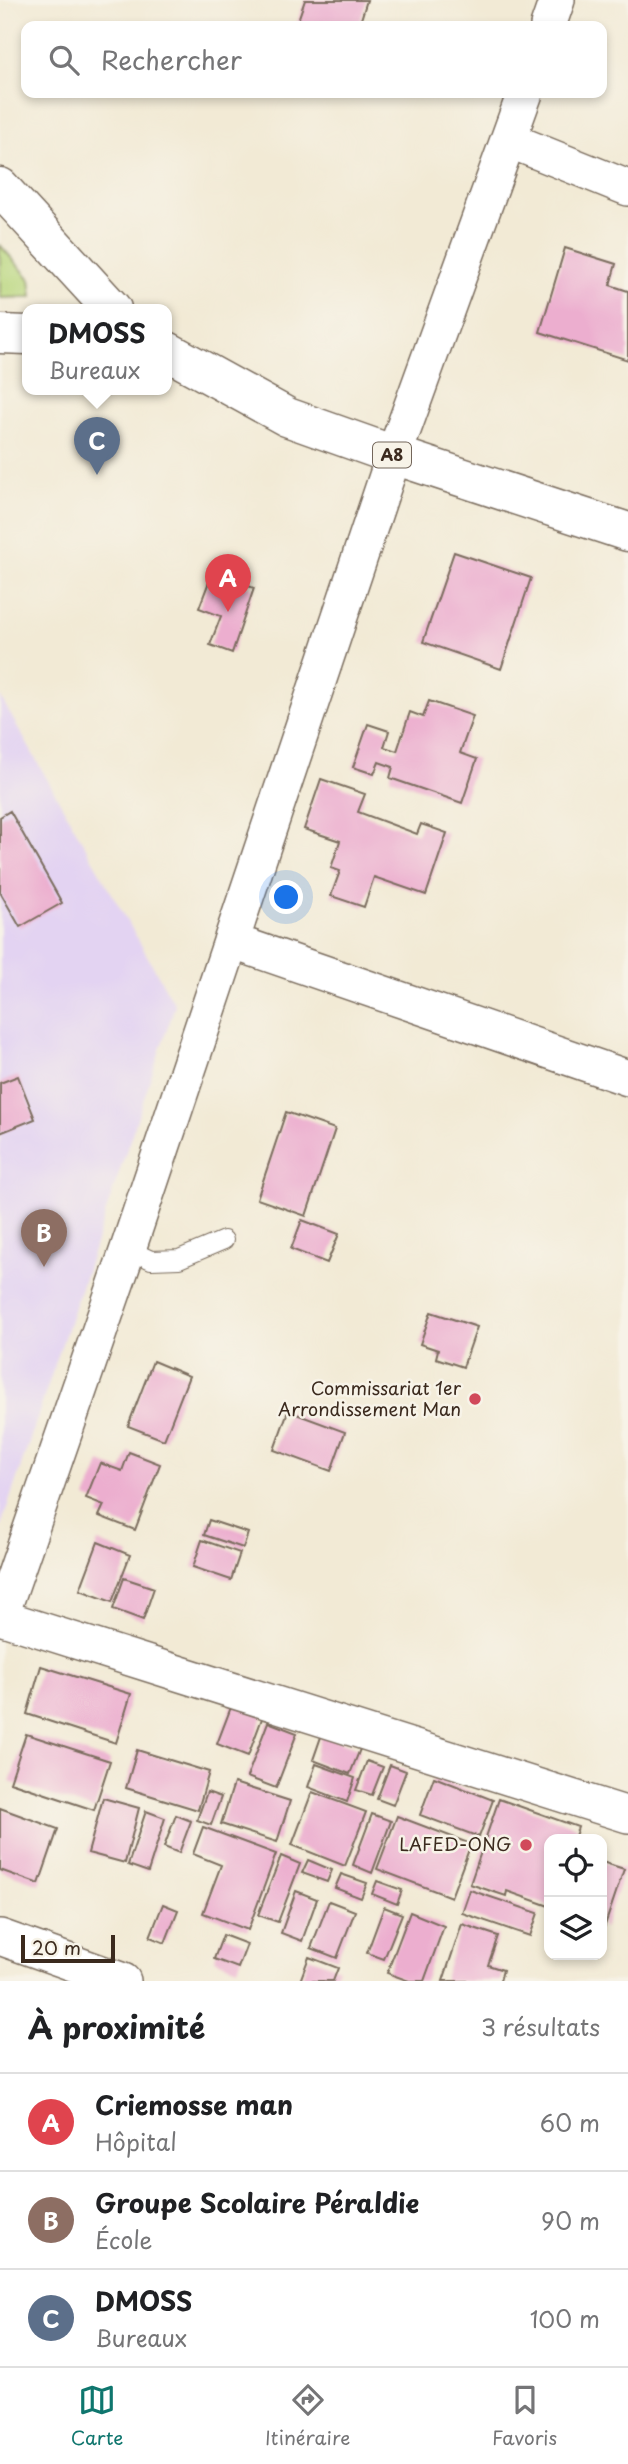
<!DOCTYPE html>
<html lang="fr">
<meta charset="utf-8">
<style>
:root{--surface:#fff;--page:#f2f2f2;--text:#202124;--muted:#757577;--line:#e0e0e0;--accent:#0f766e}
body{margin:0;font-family:"Playpen Sans",sans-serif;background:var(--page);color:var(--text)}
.controls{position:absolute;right:21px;bottom:21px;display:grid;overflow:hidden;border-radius:14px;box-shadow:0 4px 10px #0003}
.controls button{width:63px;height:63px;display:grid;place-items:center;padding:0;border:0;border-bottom:2px solid var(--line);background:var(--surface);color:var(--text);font:35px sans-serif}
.scale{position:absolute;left:21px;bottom:18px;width:94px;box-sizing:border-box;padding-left:7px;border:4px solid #3b2a1e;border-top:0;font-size:19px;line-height:24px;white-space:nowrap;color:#3b2a1e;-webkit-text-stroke:5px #f7f3e8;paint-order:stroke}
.you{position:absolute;left:287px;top:898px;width:24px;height:24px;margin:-18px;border:5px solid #fff;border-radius:50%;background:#1a73e8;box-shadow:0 0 0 10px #1a73e833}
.badge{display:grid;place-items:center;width:46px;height:46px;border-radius:50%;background:var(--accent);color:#fff;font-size:23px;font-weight:700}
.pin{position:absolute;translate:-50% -58px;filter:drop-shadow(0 2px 4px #0008)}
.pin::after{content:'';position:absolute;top:37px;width:24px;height:21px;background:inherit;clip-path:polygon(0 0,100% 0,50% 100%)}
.popup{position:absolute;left:22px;top:304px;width:150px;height:91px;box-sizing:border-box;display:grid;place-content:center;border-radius:14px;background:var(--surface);filter:drop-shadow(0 2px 5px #0005);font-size:23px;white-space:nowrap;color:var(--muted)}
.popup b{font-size:26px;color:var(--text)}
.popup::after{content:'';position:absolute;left:50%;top:100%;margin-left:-14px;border:14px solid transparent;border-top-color:var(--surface)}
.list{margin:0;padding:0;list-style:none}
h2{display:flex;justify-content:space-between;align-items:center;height:91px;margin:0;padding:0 28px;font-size:30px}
h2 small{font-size:23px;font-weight:400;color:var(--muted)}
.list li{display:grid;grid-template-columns:46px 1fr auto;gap:21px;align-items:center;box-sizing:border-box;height:98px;padding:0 28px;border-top:2px solid var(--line)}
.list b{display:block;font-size:26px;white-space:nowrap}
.list p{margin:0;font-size:23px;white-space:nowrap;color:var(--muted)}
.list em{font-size:23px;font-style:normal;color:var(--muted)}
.icon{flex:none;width:38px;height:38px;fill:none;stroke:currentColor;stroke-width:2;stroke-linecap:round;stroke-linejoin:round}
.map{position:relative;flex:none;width:628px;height:1981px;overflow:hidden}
.search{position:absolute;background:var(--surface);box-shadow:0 4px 10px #0003;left:21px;right:21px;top:21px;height:77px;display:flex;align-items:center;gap:18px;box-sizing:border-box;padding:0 24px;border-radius:14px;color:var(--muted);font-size:26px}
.sheet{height:385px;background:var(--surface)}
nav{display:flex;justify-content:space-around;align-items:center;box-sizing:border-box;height:98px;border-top:2px solid var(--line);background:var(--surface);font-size:19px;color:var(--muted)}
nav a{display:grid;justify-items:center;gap:4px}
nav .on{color:var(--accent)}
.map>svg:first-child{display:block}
</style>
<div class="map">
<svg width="628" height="1981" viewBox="0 0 628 1981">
<rect width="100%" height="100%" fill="#f7f3e8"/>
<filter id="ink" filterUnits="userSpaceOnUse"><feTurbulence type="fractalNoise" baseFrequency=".0143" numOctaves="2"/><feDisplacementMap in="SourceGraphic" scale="14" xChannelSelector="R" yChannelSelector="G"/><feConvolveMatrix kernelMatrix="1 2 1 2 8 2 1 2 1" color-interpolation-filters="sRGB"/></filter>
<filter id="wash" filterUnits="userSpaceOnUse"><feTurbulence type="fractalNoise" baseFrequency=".00686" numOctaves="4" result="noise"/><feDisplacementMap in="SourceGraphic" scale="28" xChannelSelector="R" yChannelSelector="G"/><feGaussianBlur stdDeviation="1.57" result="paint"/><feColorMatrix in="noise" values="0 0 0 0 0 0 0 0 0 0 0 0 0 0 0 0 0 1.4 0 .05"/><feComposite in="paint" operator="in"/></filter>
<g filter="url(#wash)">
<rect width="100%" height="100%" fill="#f2ead5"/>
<path fill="#e3d3f2" d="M 0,696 L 175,1005 L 0,1529 Z"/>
<path fill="#b9d77e" stroke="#7a804e" stroke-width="2" d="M 0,245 L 30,279 L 32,297 L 0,298 Z"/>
<g id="blocks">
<path fill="#ecaecf" d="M 305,0 L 367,0 L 359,26 L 296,26 Z
M 565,248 L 616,264 L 610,285 L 628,291 L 628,360 L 540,332 Z
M 454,552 L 531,578 L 501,669 L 423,642 Z
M 210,579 L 227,586 L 229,579 L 254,588 L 232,653 L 210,645 L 221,616 L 199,608 Z
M 429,701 L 473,716 L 460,753 L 477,759 L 462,803 L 390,778 L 393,767 L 379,762 L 374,774 L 353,767 L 368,724 L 389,731 L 384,747 L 397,751 L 410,712 L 423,717 Z
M 321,779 L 365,794 L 358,812 L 417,834 L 421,824 L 447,833 L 426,895 L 374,877 L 364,907 L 331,896 L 340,871 L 331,868 L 340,841 L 304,829 Z
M 10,811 L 62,903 L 20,927 L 0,892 L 0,817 Z
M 18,1076 L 35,1119 L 0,1133 L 0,1083 Z
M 286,1112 L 335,1129 L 306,1216 L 257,1199 Z
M 302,1220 L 339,1234 L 327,1263 L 291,1249 Z
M 431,1312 L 477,1327 L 463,1367 L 436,1358 L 438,1350 L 420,1344 Z
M 153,1361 L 189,1376 L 164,1440 L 128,1426 Z
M 288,1411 L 345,1432 L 331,1471 L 274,1450 Z
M 129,1452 L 160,1464 L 135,1530 L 99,1516 L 104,1505 L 86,1498 L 100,1463 L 122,1471 Z
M 209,1520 L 248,1533 L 243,1548 L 204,1535 Z
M 202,1540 L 240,1553 L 231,1580 L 193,1567 Z
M 98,1542 L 130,1555 L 112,1602 L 80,1590 Z
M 124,1578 L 154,1588 L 143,1620 L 113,1609 Z
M 41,1666 L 131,1694 L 116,1743 L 27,1714 Z
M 233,1702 L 264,1713 L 248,1756 L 217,1744 Z
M 268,1722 L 297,1733 L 276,1788 L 247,1777 Z
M 26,1734 L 110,1761 L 94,1810 L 10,1782 Z
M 322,1734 L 360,1749 L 350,1774 L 313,1760 Z
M 137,1750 L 209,1772 L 198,1810 L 126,1788 Z
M 367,1761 L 383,1767 L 372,1795 L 356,1790 Z
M 316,1764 L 355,1778 L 347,1802 L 308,1787 Z
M 390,1765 L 406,1771 L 393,1805 L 377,1799 Z
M 434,1777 L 493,1800 L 479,1837 L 420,1815 Z
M 234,1783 L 290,1801 L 277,1842 L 221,1824 Z
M 207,1792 L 221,1797 L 211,1825 L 197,1820 Z
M 312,1792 L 366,1812 L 345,1866 L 292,1845 Z
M 103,1798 L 139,1808 L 125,1863 L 88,1853 Z
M 499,1799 L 578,1827 L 574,1839 L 549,1839 L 549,1906 L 507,1891 L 506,1896 L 470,1884 Z
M 0,1808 L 58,1829 L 39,1884 L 0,1870 Z
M 146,1811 L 165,1818 L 148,1872 L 128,1865 Z
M 372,1814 L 391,1821 L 372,1873 L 353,1865 Z
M 176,1815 L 191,1821 L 179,1853 L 164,1847 Z
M 397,1816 L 471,1844 L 451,1897 L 377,1869 Z
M 203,1827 L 276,1854 L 248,1930 L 203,1913 L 221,1865 L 193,1854 Z
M 281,1856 L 300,1864 L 278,1922 L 258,1915 Z
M 308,1860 L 332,1870 L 327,1882 L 302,1873 Z
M 602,1862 L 624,1869 L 604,1928 L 602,1927 Z
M 341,1874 L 367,1883 L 361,1898 L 335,1888 Z
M 377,1881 L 402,1890 L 397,1904 L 372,1894 Z
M 470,1890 L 538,1913 L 530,1936 L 462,1913 Z
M 296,1891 L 317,1899 L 302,1941 L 281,1933 Z
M 329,1901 L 355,1911 L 337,1958 L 311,1948 Z
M 163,1904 L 178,1910 L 165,1943 L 150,1937 Z
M 384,1907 L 402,1914 L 384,1959 L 367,1953 Z
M 410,1912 L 444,1926 L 424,1981 L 409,1981 L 387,1973 Z
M 462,1924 L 498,1936 L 488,1965 L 503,1970 L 500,1981 L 443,1981 Z
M 223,1935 L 247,1944 L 238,1968 L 214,1959 Z
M 309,1957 L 338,1968 L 333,1981 L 300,1981 Z"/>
</g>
</g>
<g filter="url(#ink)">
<use href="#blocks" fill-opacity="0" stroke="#7b6d5e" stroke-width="2"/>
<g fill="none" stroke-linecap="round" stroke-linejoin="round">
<g stroke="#7b6d5e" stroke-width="20">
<path id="lane" d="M 128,1249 L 151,1260 L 179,1259 L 224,1240"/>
</g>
<g stroke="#7b6d5e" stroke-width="38">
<path id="street" d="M 548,26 L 557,0
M 509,140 L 628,188
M 231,941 L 628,1078
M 0,1617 L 628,1815
M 0,1618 L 128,1249 L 394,455 L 525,93
M 0,1937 L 123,1981"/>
</g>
<g stroke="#7b6d5e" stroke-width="41">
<path id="secondary" d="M 0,334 L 27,335"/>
</g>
<g stroke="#7b6d5e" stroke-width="41">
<path id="primary" d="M 0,187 L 112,309
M 167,351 L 287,417 L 394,455 L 628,532"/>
</g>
<use href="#lane" stroke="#fff" stroke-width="18"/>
<use href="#street" stroke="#fff" stroke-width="35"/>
<use href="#secondary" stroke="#fff" stroke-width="38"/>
<use href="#primary" stroke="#fff" stroke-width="38"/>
</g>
</g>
<g fill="#d1495b" stroke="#f7f3e8" stroke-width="2.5">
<circle cx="475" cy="1399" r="7"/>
<circle cx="526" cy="1845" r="7"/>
</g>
<g text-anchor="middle" stroke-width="5" stroke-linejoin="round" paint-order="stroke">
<rect fill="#f7f3e8" stroke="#73665b" stroke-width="2" x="373" y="442.5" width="38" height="25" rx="5"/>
<g font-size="16" font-weight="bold" fill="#3b2a1e">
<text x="392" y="461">A8</text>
</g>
<g font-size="18" fill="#3b2a1e" stroke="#f7f3e8" text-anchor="end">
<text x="461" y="1395">Commissariat 1er<tspan x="461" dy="21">Arrondissement Man</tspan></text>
<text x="512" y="1851">LAFED-ONG</text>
</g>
</g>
</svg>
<div class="controls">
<button><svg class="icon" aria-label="locate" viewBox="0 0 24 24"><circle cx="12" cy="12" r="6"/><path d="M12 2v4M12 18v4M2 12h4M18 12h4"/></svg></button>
<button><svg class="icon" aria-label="layers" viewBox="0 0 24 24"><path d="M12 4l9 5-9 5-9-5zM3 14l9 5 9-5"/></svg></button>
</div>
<div class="scale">20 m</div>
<div class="you"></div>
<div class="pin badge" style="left:228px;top:612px;background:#e0444e">A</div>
<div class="pin badge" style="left:44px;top:1267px;background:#8d6e63">B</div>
<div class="pin badge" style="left:97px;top:475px;background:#5c6f8a">C</div>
<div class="popup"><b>DMOSS</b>Bureaux</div>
<div class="search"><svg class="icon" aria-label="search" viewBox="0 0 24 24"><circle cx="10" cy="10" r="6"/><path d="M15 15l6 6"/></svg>Rechercher</div>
</div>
<section class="sheet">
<h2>À proximité<small>3 résultats</small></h2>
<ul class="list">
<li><span class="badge" style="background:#e0444e">A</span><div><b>Criemosse man</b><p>Hôpital</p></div><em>60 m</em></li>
<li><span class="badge" style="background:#8d6e63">B</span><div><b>Groupe Scolaire Péraldie</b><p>École</p></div><em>90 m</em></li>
<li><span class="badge" style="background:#5c6f8a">C</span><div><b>DMOSS</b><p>Bureaux</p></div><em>100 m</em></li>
</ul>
</section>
<nav>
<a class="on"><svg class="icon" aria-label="map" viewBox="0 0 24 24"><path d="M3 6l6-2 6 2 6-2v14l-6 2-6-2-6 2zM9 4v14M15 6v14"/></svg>Carte</a>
<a><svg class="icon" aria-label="directions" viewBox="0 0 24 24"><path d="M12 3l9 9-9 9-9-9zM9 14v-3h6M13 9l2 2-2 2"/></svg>Itinéraire</a>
<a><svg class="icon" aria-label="saved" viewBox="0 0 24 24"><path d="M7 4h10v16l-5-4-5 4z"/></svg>Favoris</a>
</nav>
